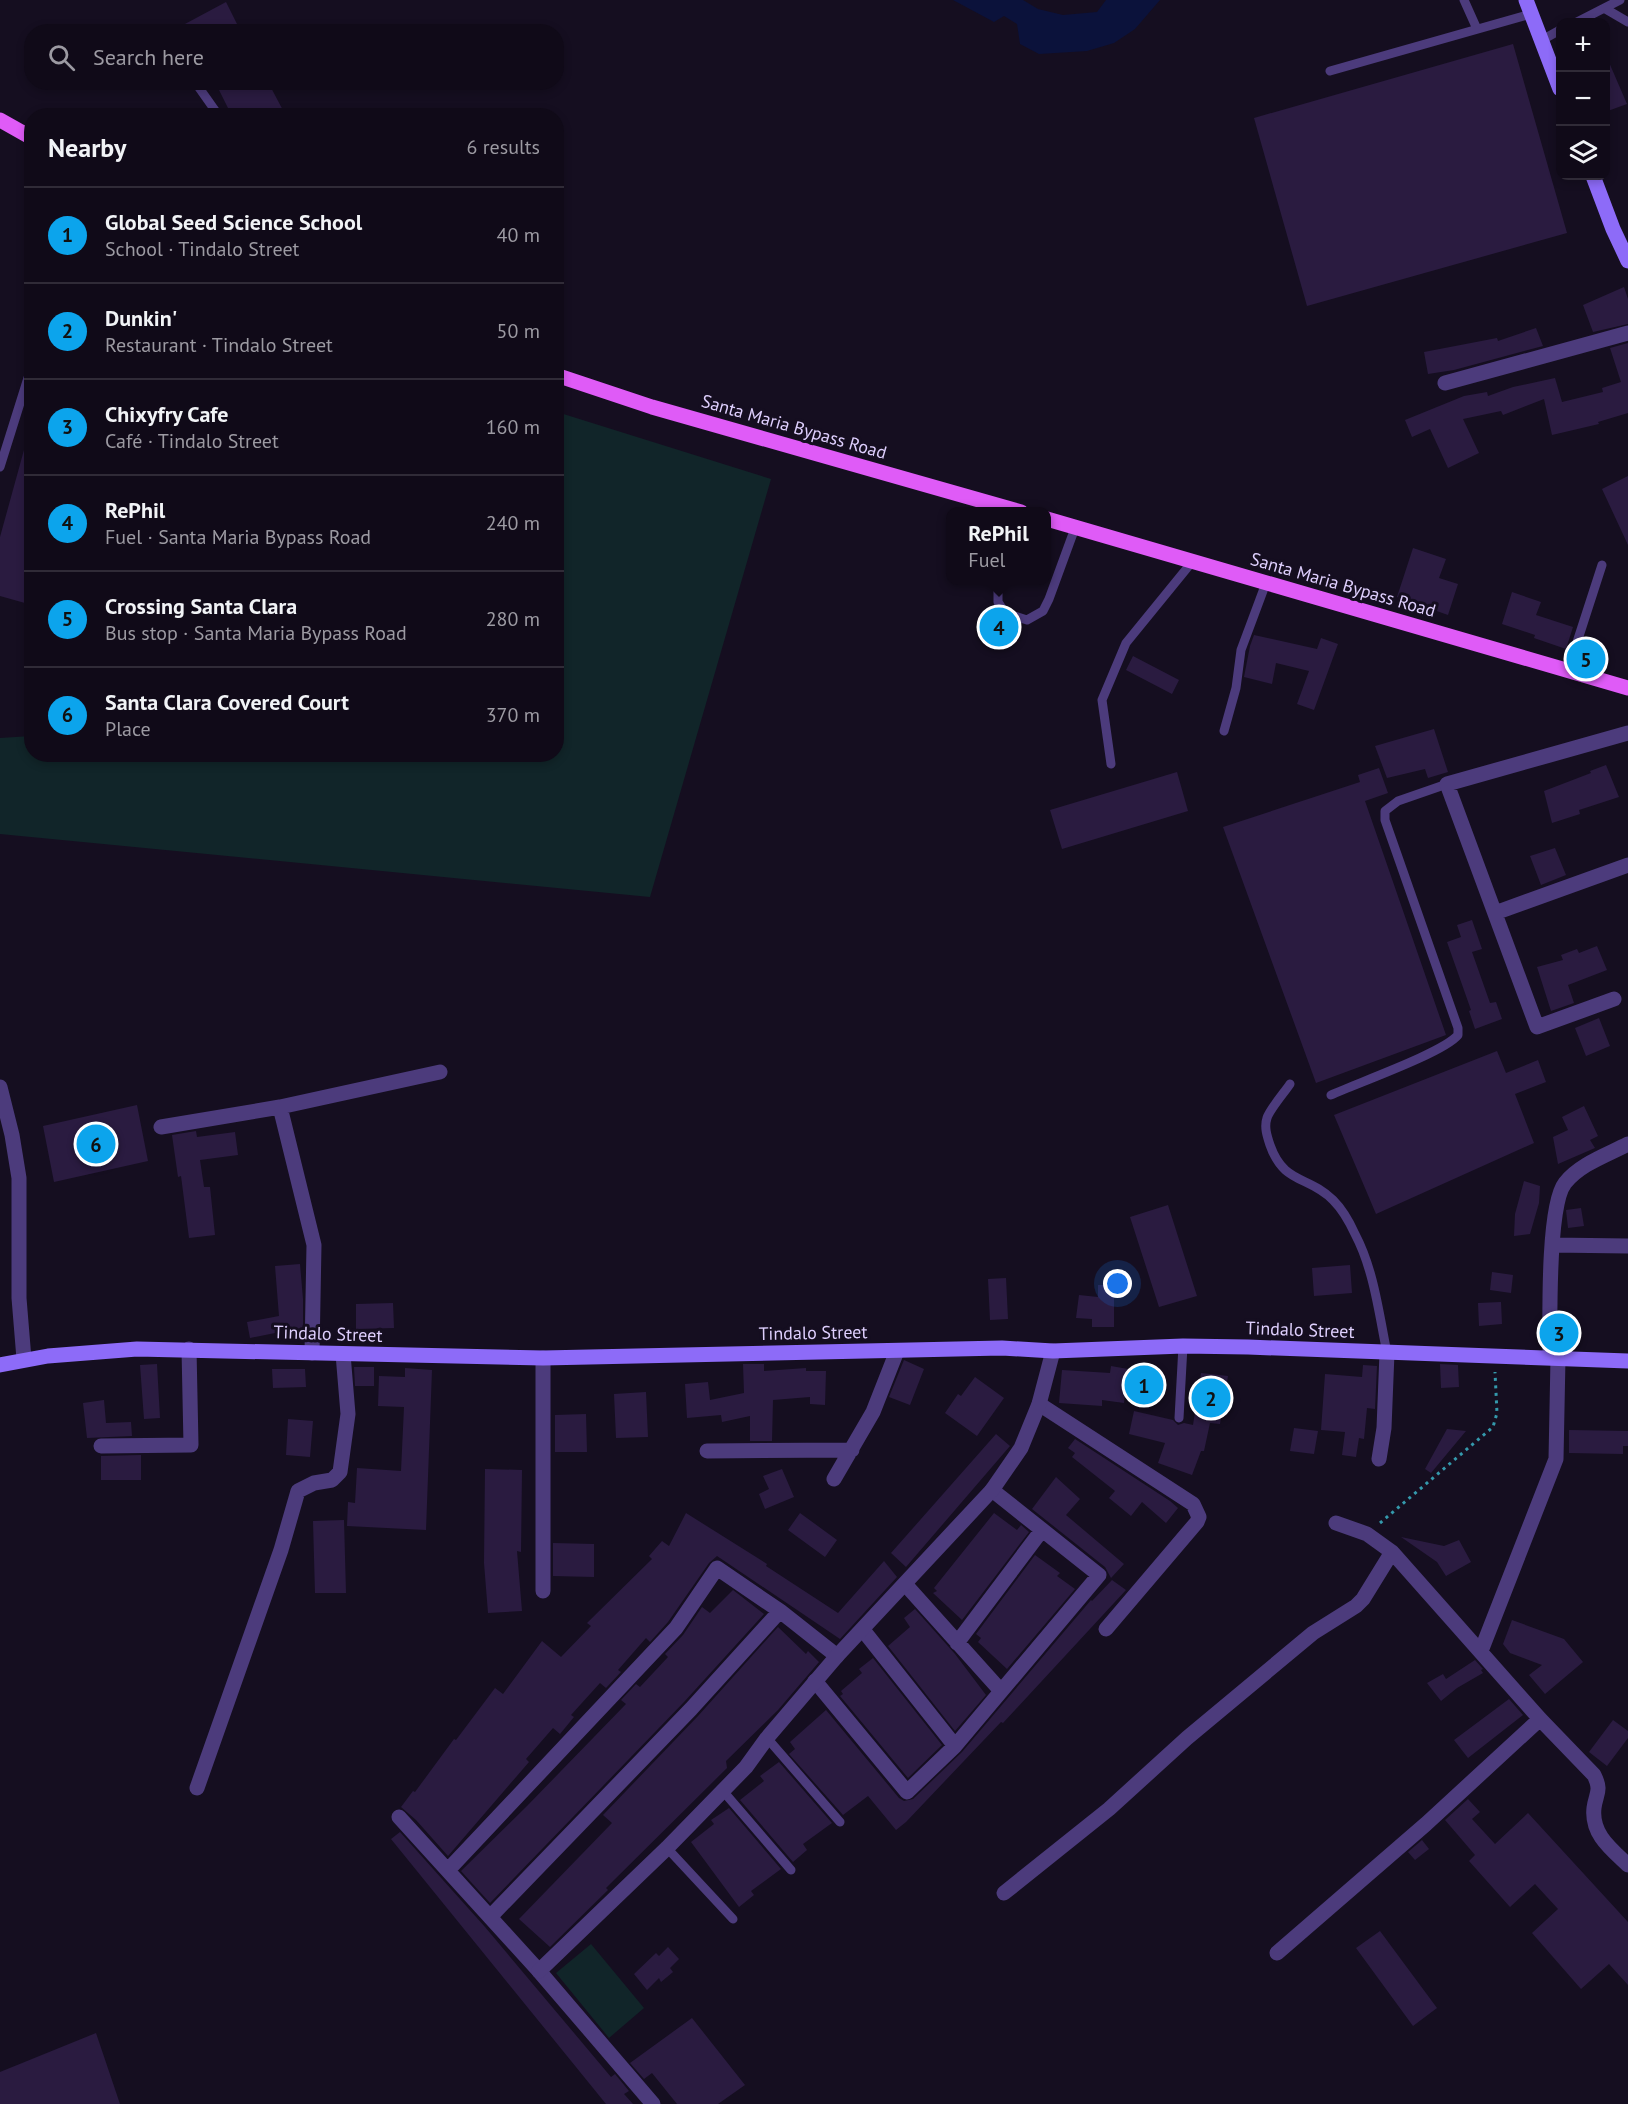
<!DOCTYPE html>
<meta charset="utf-8">
<style>
:root{--surface:#100a18;--page:#191321;--text:#f1f3f6;--muted:#9c9aa2;--line:#302b37;--accent:#0ca4ec}
body{margin:0;font-family:"PT Sans",sans-serif;background:var(--page);color:var(--text)}
.controls{position:absolute;right:18px;top:18px;display:grid;overflow:hidden;border-radius:12px;box-shadow:0 3px 9px #0003}
.controls button{width:54px;height:54px;display:grid;place-items:center;padding:0;border:0;border-bottom:2px solid var(--line);background:var(--surface);color:var(--text);font:30px sans-serif}
.you{position:absolute;left:1118px;top:1284px;width:21px;height:21px;margin:-15px;border:4px solid #fff;border-radius:50%;background:#1a73e8;box-shadow:0 0 0 9px #1a73e833}
.badge{display:grid;place-items:center;width:39px;height:39px;border-radius:50%;background:var(--accent);color:#111;font-size:20px;font-weight:700}
.pin{position:absolute;translate:-50% -50%;border:3px solid #fff;box-shadow:0 2px 6px #0006}
.popup{position:absolute;left:946px;top:507px;width:105px;height:78px;box-sizing:border-box;display:grid;place-content:center;border-radius:12px;background:var(--surface);filter:drop-shadow(0 2px 4px #0005);font-size:20px;white-space:nowrap;color:var(--muted)}
.popup b{font-size:22px;color:var(--text)}
.popup::after{content:'';position:absolute;left:50%;top:100%;margin-left:-12px;border:12px solid transparent;border-top-color:var(--surface)}
.list{margin:0;padding:0;list-style:none}
h2{display:flex;justify-content:space-between;align-items:center;height:78px;margin:0;padding:0 24px;font-size:26px}
h2 small{font-size:20px;font-weight:400;color:var(--muted)}
.list li{display:grid;grid-template-columns:39px 1fr auto;gap:18px;align-items:center;box-sizing:border-box;height:96px;padding:0 24px;border-top:2px solid var(--line)}
.list b{display:block;font-size:22px;white-space:nowrap}
.list p{margin:0;font-size:20px;white-space:nowrap;color:var(--muted)}
.list em{font-size:20px;font-style:normal;color:var(--muted)}
.icon{flex:none;width:33px;height:33px;fill:none;stroke:currentColor;stroke-width:2;stroke-linecap:round;stroke-linejoin:round}
.map{position:relative;flex:none;width:1628px;height:2104px;overflow:hidden}
.search{position:absolute;background:var(--surface);box-shadow:0 3px 9px #0003;left:24px;top:24px;width:540px;height:66px;display:flex;align-items:center;gap:15px;box-sizing:border-box;padding:0 21px;border-radius:24px;color:var(--muted);font-size:22px}
.panel{position:absolute;background:var(--surface);box-shadow:0 3px 9px #0003;left:24px;top:108px;width:540px;height:654px;border-radius:24px}
.map>svg:first-child{display:block}
</style>
<div class="map">
<svg width="1628" height="2104" viewBox="0 0 1628 2104">
<rect width="100%" height="100%" fill="#150e20"/>
<path fill="#112529" d="M 557,412 L 771,479 L 650,897 L 0,834 L 0,738 L 31,736 L 32,754 L 556,754 Z
M 591,1944 L 644,2008 L 609,2038 L 556,1973 Z"/>
<path fill="#0b123b" d="M 953,0 L 1023,0 L 1038,9 L 1063,15 L 1097,12 L 1106,0 L 1160,0 L 1135,29 L 1114,43 L 1087,51 L 1039,54 L 1020,44 L 1017,24 L 1004,16 L 994,22 Z"/>
<path fill="#2a1b40" d="M 226,2 L 241,32 L 170,32 Z
M 1513,44 L 1567,233 L 1307,306 L 1254,118 Z
M 1605,53 L 1627,104 L 1605,112 Z
M 215,82 L 268,82 L 286,116 L 232,116 Z
M 1624,287 L 1628,299 L 1628,324 L 1593,332 L 1583,305 Z
M 1536,328 L 1543,346 L 1454,370 L 1428,374 L 1424,352 L 1497,338 L 1498,341 Z
M 1628,343 L 1628,413 L 1598,422 L 1599,424 L 1552,435 L 1544,399 L 1503,415 L 1501,411 L 1463,419 L 1479,453 L 1448,468 L 1430,429 L 1412,437 L 1405,420 L 1464,396 L 1487,392 L 1488,396 L 1513,387 L 1555,378 L 1562,402 L 1603,392 L 1602,388 L 1621,382 L 1610,348 Z
M 27,439 L 32,439 L 32,605 L 0,596 L 0,537 Z
M 1628,476 L 1628,545 L 1602,489 Z
M 1413,548 L 1446,559 L 1439,578 L 1458,584 L 1448,615 L 1397,597 Z
M 1512,592 L 1541,602 L 1536,615 L 1573,627 L 1566,649 L 1534,638 L 1535,635 L 1502,624 Z
M 1254,635 L 1317,649 L 1321,638 L 1338,644 L 1314,710 L 1297,704 L 1309,671 L 1276,663 L 1272,684 L 1244,677 L 1250,646 Z
M 1133,656 L 1179,680 L 1172,694 L 1126,670 Z
M 1434,729 L 1448,772 L 1428,778 L 1425,769 L 1387,778 L 1375,746 Z
M 1606,765 L 1619,797 L 1579,810 L 1580,814 L 1552,823 L 1544,791 L 1591,773 L 1590,771 Z
M 1379,768 L 1388,793 L 1365,801 L 1446,1035 L 1316,1083 L 1223,827 L 1360,782 L 1358,775 Z
M 1177,772 L 1188,811 L 1062,849 L 1050,810 Z
M 1555,848 L 1566,875 L 1541,885 L 1530,856 Z
M 1472,920 L 1482,949 L 1472,952 L 1490,1003 L 1496,1002 L 1502,1019 L 1475,1029 L 1469,1011 L 1471,1010 L 1447,942 L 1461,937 L 1457,925 Z
M 1597,946 L 1607,970 L 1568,985 L 1574,1003 L 1551,1011 L 1537,967 L 1563,960 L 1561,955 L 1577,949 L 1579,953 Z
M 1599,1018 L 1610,1046 L 1586,1056 L 1575,1028 Z
M 1497,1051 L 1506,1073 L 1538,1060 L 1546,1082 L 1515,1094 L 1534,1143 L 1376,1214 L 1334,1115 Z
M 137,1105 L 148,1161 L 54,1182 L 43,1126 Z
M 1584,1106 L 1598,1136 L 1590,1140 L 1595,1148 L 1558,1164 L 1553,1137 L 1568,1130 L 1562,1117 Z
M 196,1131 L 197,1137 L 235,1132 L 238,1155 L 200,1160 L 204,1187 L 210,1187 L 215,1235 L 189,1238 L 181,1176 L 178,1177 L 172,1135 Z
M 1524,1181 L 1540,1186 L 1539,1203 L 1530,1234 L 1514,1236 L 1515,1214 Z
M 1168,1205 L 1197,1296 L 1159,1307 L 1130,1217 Z
M 1581,1208 L 1584,1226 L 1568,1228 L 1566,1210 Z
M 300,1264 L 303,1299 L 303,1336 L 281,1338 L 280,1332 L 250,1338 L 247,1322 L 279,1316 L 275,1266 Z
M 1350,1265 L 1352,1293 L 1314,1296 L 1312,1268 Z
M 1492,1272 L 1513,1275 L 1511,1293 L 1490,1290 Z
M 1006,1278 L 1008,1319 L 990,1320 L 988,1279 Z
M 1098,1285 L 1114,1285 L 1114,1327 L 1092,1327 L 1092,1319 L 1076,1318 L 1079,1295 L 1098,1297 Z
M 1501,1302 L 1502,1324 L 1479,1326 L 1478,1303 Z
M 393,1303 L 394,1328 L 356,1329 L 356,1304 Z
M 904,1360 L 924,1369 L 910,1405 L 889,1397 Z
M 157,1364 L 160,1418 L 144,1419 L 140,1365 Z
M 743,1364 L 764,1364 L 764,1371 L 806,1368 L 806,1371 L 826,1371 L 825,1405 L 810,1404 L 810,1397 L 773,1400 L 772,1441 L 750,1441 L 750,1416 L 722,1422 L 721,1415 L 687,1418 L 685,1384 L 708,1382 L 710,1400 L 744,1393 Z
M 1440,1364 L 1458,1365 L 1459,1387 L 1441,1388 Z
M 1363,1365 L 1377,1366 L 1375,1409 L 1367,1408 L 1364,1439 L 1359,1438 L 1356,1457 L 1342,1455 L 1345,1432 L 1321,1430 L 1325,1374 L 1362,1377 Z
M 1111,1366 L 1128,1369 L 1124,1403 L 1102,1400 L 1102,1406 L 1059,1403 L 1062,1370 L 1110,1373 Z
M 354,1367 L 374,1367 L 374,1386 L 355,1386 Z
M 405,1368 L 432,1370 L 426,1530 L 347,1526 L 348,1502 L 355,1503 L 357,1468 L 401,1471 L 404,1407 L 378,1406 L 379,1376 L 405,1377 Z
M 272,1369 L 305,1369 L 306,1387 L 273,1388 Z
M 1201,1373 L 1228,1376 L 1220,1424 L 1210,1423 L 1204,1451 L 1201,1451 L 1192,1475 L 1158,1463 L 1165,1443 L 1129,1434 L 1134,1411 L 1173,1420 L 1178,1425 L 1184,1423 L 1193,1425 Z
M 975,1377 L 1004,1398 L 977,1436 L 945,1413 L 958,1394 L 961,1396 Z
M 646,1392 L 648,1437 L 616,1438 L 614,1394 Z
M 104,1400 L 106,1423 L 131,1422 L 132,1436 L 87,1438 L 83,1403 Z
M 586,1414 L 587,1452 L 555,1452 L 555,1415 Z
M 288,1419 L 313,1421 L 310,1457 L 286,1455 Z
M 1294,1428 L 1318,1431 L 1314,1454 L 1290,1451 Z
M 1447,1429 L 1466,1431 L 1431,1473 L 1425,1469 Z
M 1569,1430 L 1628,1431 L 1628,1446 L 1623,1446 L 1623,1454 L 1569,1453 Z
M 996,1434 L 1010,1446 L 906,1567 L 891,1553 Z
M 1075,1439 L 1170,1501 L 1178,1508 L 1166,1523 L 1142,1502 L 1131,1516 L 1109,1498 L 1115,1491 L 1072,1457 L 1075,1453 L 1068,1448 Z
M 141,1455 L 141,1480 L 101,1480 L 101,1456 Z
M 485,1469 L 522,1470 L 521,1552 L 517,1551 L 522,1611 L 488,1613 L 484,1563 Z
M 782,1469 L 794,1497 L 765,1509 L 759,1494 L 769,1489 L 763,1476 Z
M 1056,1477 L 1080,1499 L 1066,1515 L 1124,1564 L 1111,1578 L 1105,1567 L 1032,1509 Z
M 686,1513 L 767,1564 L 766,1566 L 838,1613 L 884,1561 L 897,1577 L 840,1639 L 717,1556 L 709,1563 L 668,1622 L 650,1642 L 646,1638 L 618,1670 L 621,1672 L 606,1688 L 600,1683 L 571,1715 L 574,1717 L 560,1734 L 553,1728 L 526,1759 L 529,1762 L 448,1856 L 416,1820 L 401,1807 L 413,1791 L 415,1792 L 454,1739 L 456,1740 L 495,1688 L 503,1694 L 542,1641 L 561,1657 L 591,1626 L 587,1623 L 652,1559 L 649,1556 L 662,1541 L 669,1546 Z
M 800,1513 L 837,1540 L 825,1557 L 788,1530 Z
M 994,1513 L 1017,1530 L 1021,1525 L 1029,1532 L 962,1620 L 933,1593 L 937,1591 L 934,1588 Z
M 344,1520 L 346,1593 L 315,1593 L 313,1521 Z
M 1401,1537 L 1444,1546 L 1459,1540 L 1471,1562 L 1446,1576 L 1437,1562 Z
M 553,1543 L 594,1544 L 594,1577 L 553,1576 Z
M 1035,1555 L 1060,1573 L 1057,1576 L 1075,1589 L 1007,1669 L 978,1642 L 981,1638 L 976,1634 Z
M 1112,1580 L 1126,1590 L 1003,1723 L 1001,1722 L 906,1822 L 896,1830 L 868,1796 L 843,1815 L 789,1754 L 795,1749 L 790,1742 L 826,1710 L 899,1798 L 904,1801 L 913,1799 L 962,1752 L 1091,1600 L 1092,1601 Z
M 733,1590 L 764,1614 L 684,1702 L 490,1903 L 461,1871 L 528,1805 L 626,1704 L 621,1700 L 636,1684 L 640,1687 L 668,1657 L 665,1654 L 683,1635 L 702,1607 L 710,1613 Z
M 915,1609 L 955,1654 L 986,1695 L 955,1731 L 888,1646 L 910,1627 L 904,1618 Z
M 1512,1620 L 1564,1639 L 1583,1662 L 1545,1694 L 1529,1675 L 1542,1665 L 1510,1653 L 1503,1644 Z
M 778,1627 L 806,1654 L 808,1651 L 819,1662 L 778,1710 L 726,1761 L 727,1768 L 606,1888 L 608,1890 L 550,1947 L 519,1919 L 612,1823 L 603,1815 L 698,1716 Z
M 873,1658 L 942,1745 L 908,1778 L 840,1696 L 843,1694 L 841,1691 L 862,1673 L 859,1669 Z
M 1475,1660 L 1483,1669 L 1481,1670 L 1483,1673 L 1457,1688 L 1441,1701 L 1427,1683 L 1443,1674 L 1446,1679 Z
M 1509,1699 L 1523,1715 L 1468,1758 L 1454,1740 Z
M 1613,1720 L 1628,1731 L 1628,1738 L 1607,1766 L 1589,1752 Z
M 779,1762 L 832,1823 L 803,1844 L 807,1850 L 793,1862 L 740,1800 L 764,1781 L 760,1776 Z
M 1468,1799 L 1480,1812 L 1472,1819 L 1495,1844 L 1528,1813 L 1628,1922 L 1628,1985 L 1609,1964 L 1581,1989 L 1532,1933 L 1558,1909 L 1535,1884 L 1510,1907 L 1469,1861 L 1475,1855 L 1445,1820 Z
M 729,1808 L 781,1869 L 751,1891 L 754,1895 L 739,1907 L 691,1842 L 714,1824 L 711,1820 Z
M 400,1832 L 485,1927 L 611,2077 L 615,2074 L 629,2091 L 624,2094 L 633,2104 L 606,2104 L 391,1839 Z
M 1422,1840 L 1429,1849 L 1415,1860 L 1408,1852 Z
M 1380,1931 L 1437,2008 L 1413,2026 L 1356,1948 Z
M 668,1947 L 679,1959 L 670,1968 L 673,1972 L 661,1982 L 659,1978 L 647,1990 L 634,1974 L 656,1953 L 659,1956 Z
M 692,2018 L 745,2085 L 718,2104 L 677,2104 L 652,2073 L 644,2079 L 630,2063 Z
M 96,2033 L 120,2104 L 0,2104 L 0,2072 Z"/>
<g fill="none" stroke-linecap="round" stroke-linejoin="round">
<path stroke="#3499ac" stroke-width="3" stroke-dasharray="3 4.5" stroke-linecap="butt" d="M 1380,1523 L 1493,1427 L 1497,1413 L 1495,1372"/>
<path stroke="#4c3b7c" stroke-width="9" d="M 1464,0 L 1477,29
M 1604,8 L 1628,22
M 1577,22 L 1620,0
M 1542,40 L 1560,30
M 1330,71 L 1531,14
M 195,82 L 219,116
M 0,467 L 32,365
M 998,580 L 998,602 L 1005,613 L 1027,620 L 1043,611 L 1049,599 L 1075,528
M 1568,670 L 1602,565
M 1224,731 L 1236,688 L 1241,650 L 1266,583
M 1111,764 L 1102,700 L 1126,643 L 1192,562
M 1290,1084 C 1284,1093 1270,1109 1267,1118 C 1264,1127 1267,1136 1270,1145 C 1284,1185 1308,1175 1333,1200 C 1342,1209 1350,1223 1355,1234 C 1374,1270 1379,1314 1387,1353
M 1331,1095 C 1357,1083 1443,1053 1458,1035 L 1458,1028 L 1385,820 L 1385,811 L 1398,801 L 1447,784
M 1179,1418 L 1183,1346
M 767,1738 L 840,1822
M 723,1791 L 791,1870
M 667,1848 L 733,1919"/>
<path stroke="#4c3b7c" stroke-width="15" d="M 1445,383 L 1628,333
M 1495,913 L 1628,865
M 1614,999 L 1537,1027 L 1447,784 L 1628,733
M 0,1087 L 12,1135 L 19,1178 L 19,1298 L 24,1359
M 280,1107 L 440,1072
M 161,1127 L 280,1107 L 314,1245 L 312,1353
M 1552,1245 L 1628,1246
M 1550,1357 C 1550,1324 1547,1206 1565,1183 C 1580,1164 1607,1155 1628,1144
M 1039,1404 L 1193,1504 L 1199,1517 L 1197,1522 L 1106,1629
M 101,1446 L 191,1445 L 189,1349
M 707,1451 L 852,1450
M 1379,1459 L 1384,1428 L 1387,1353
M 834,1479 L 873,1412 L 897,1351
M 1336,1523 L 1367,1534 L 1392,1552 L 1540,1719 L 1594,1775 C 1602,1791 1596,1793 1594,1808 C 1591,1834 1611,1849 1628,1865
M 905,1584 L 1001,1691
M 543,1591 L 543,1358
M 863,1630 L 955,1746
M 957,1643 L 1042,1530
M 1481,1651 L 1556,1459 L 1558,1358
M 815,1681 L 907,1792 L 955,1746 L 1099,1575 L 992,1490
M 197,1788 L 281,1550 L 298,1491 L 314,1483 L 332,1480 L 340,1472 L 348,1414 L 343,1354
M 399,1817 L 539,1971 L 653,2104
M 449,1869 L 676,1628 L 717,1568 L 780,1611 L 837,1656
M 1004,1893 L 1109,1809 L 1187,1738 L 1313,1633 L 1356,1606 L 1363,1599 L 1392,1552
M 490,1917 L 691,1709 L 780,1611
M 1277,1953 L 1426,1824 L 1540,1719"/>
<path stroke="#4c3b7c" stroke-width="15" d="M 539,1971 L 667,1848 L 746,1767 L 767,1738 L 837,1656 L 992,1490 L 1021,1448 L 1039,1404 L 1053,1351"/>
<path stroke="#8d6bf8" stroke-width="15" d="M 1526,0 L 1560,89
M 1593,176 L 1613,229 L 1628,261
M 0,1365 L 48,1356 L 137,1349 L 543,1358 L 1002,1348 L 1053,1351 L 1183,1346 L 1248,1347 L 1628,1361"/>
<path stroke="#df5bf7" stroke-width="15" d="M 0,120 L 32,138
M 556,375 L 652,407 L 1021,512
M 1047,519 L 1628,688"/>
</g>
<g text-anchor="middle" stroke-width="6" stroke-linejoin="round" paint-order="stroke">
<g font-size="18" fill="#decffd" stroke="#150e20">
<text transform="translate(794 427) rotate(16)" y="6">Santa Maria Bypass Road</text>
<text transform="translate(1343 585) rotate(16)" y="6">Santa Maria Bypass Road</text>
<text transform="translate(1300 1330) rotate(2)" y="6">Tindalo Street</text>
<text transform="translate(813 1333) rotate(-1)" y="6">Tindalo Street</text>
<text transform="translate(328 1334) rotate(2)" y="6">Tindalo Street</text>
</g>
</g>
</svg>
<div class="controls">
<button>+</button>
<button>−</button>
<button><svg class="icon" aria-label="layers" viewBox="0 0 24 24"><path d="M12 4l9 5-9 5-9-5zM3 14l9 5 9-5"/></svg></button>
</div>
<div class="you"></div>
<div class="pin badge" style="left:1144px;top:1385px">1</div>
<div class="pin badge" style="left:1211px;top:1398px">2</div>
<div class="pin badge" style="left:1559px;top:1333px">3</div>
<div class="pin badge" style="left:999px;top:627px">4</div>
<div class="popup"><b>RePhil</b>Fuel</div>
<div class="pin badge" style="left:1586px;top:659px">5</div>
<div class="pin badge" style="left:96px;top:1144px">6</div>
<div class="search"><svg class="icon" aria-label="search" viewBox="0 0 24 24"><circle cx="10" cy="10" r="6"/><path d="M15 15l6 6"/></svg>Search here</div>
<section class="panel">
<h2>Nearby<small>6 results</small></h2>
<ul class="list">
<li><span class="badge">1</span><div><b>Global Seed Science School</b><p>School · Tindalo Street</p></div><em>40 m</em></li>
<li><span class="badge">2</span><div><b>Dunkin'</b><p>Restaurant · Tindalo Street</p></div><em>50 m</em></li>
<li><span class="badge">3</span><div><b>Chixyfry Cafe</b><p>Café · Tindalo Street</p></div><em>160 m</em></li>
<li><span class="badge">4</span><div><b>RePhil</b><p>Fuel · Santa Maria Bypass Road</p></div><em>240 m</em></li>
<li><span class="badge">5</span><div><b>Crossing Santa Clara</b><p>Bus stop · Santa Maria Bypass Road</p></div><em>280 m</em></li>
<li><span class="badge">6</span><div><b>Santa Clara Covered Court</b><p>Place</p></div><em>370 m</em></li>
</ul>
</section>
</div>
